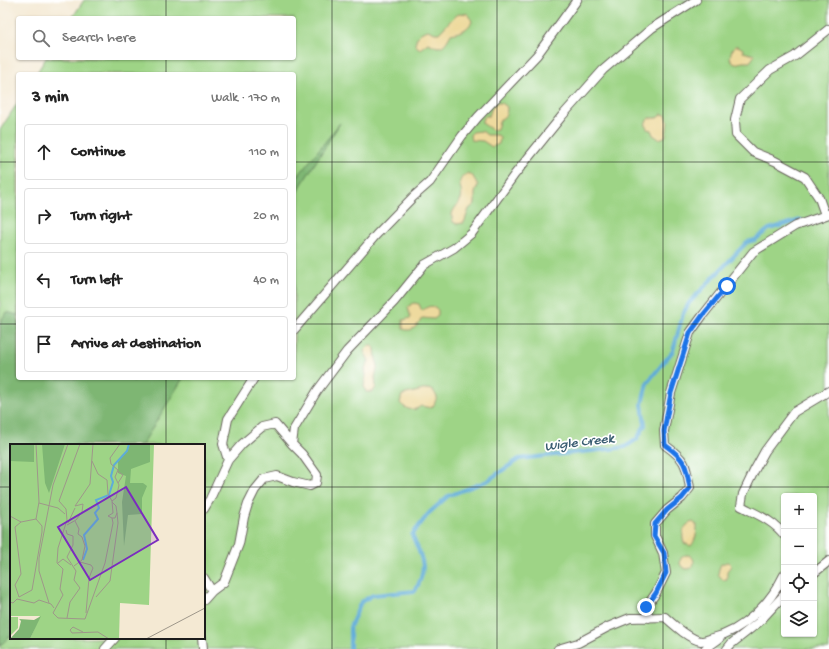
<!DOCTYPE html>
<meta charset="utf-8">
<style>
:root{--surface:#fff;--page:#f2f2f2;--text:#222;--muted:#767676;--line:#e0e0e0}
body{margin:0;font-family:"Gochi Hand",sans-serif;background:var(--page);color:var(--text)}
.controls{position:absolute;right:12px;bottom:12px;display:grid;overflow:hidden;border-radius:4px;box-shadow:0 1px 3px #0004}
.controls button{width:36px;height:36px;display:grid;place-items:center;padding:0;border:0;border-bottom:1px solid var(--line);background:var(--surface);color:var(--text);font:20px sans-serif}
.stop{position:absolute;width:12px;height:12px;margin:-9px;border:3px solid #1a73e8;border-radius:50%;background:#fff}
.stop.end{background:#1a73e8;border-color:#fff;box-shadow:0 1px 4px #0008}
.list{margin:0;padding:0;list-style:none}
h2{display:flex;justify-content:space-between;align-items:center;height:52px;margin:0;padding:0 16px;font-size:17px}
h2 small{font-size:13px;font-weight:400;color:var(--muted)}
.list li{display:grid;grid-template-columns:26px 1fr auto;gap:12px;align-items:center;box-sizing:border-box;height:56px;margin:0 8px 8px;padding:0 8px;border:1px solid var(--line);border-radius:4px}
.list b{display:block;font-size:15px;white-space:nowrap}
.list em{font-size:13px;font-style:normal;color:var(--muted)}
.icon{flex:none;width:22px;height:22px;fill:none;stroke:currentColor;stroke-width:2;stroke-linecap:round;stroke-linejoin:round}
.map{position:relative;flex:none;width:829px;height:649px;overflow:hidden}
.search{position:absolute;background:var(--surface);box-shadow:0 1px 3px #0004;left:16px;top:16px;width:280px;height:44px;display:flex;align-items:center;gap:10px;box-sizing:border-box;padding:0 14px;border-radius:4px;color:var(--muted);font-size:15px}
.panel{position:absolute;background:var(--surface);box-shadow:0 1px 3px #0004;left:16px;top:72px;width:280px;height:308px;border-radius:4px}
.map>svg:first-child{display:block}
</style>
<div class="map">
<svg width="829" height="649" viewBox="0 0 829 649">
<rect width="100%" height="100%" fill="#fff"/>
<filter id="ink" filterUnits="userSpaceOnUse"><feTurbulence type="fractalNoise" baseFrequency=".025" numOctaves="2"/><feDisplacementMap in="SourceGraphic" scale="8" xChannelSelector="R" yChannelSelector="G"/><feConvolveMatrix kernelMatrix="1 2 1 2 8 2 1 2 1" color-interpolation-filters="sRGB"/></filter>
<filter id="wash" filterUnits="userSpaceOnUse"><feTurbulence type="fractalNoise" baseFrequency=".012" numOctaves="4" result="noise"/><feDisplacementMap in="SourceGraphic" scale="16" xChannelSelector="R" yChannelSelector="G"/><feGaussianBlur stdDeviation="0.9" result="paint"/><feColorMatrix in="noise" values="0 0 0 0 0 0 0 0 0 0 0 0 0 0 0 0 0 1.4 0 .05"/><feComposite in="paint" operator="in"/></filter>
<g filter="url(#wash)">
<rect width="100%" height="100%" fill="#f4e9d3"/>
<path fill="#9ed486" stroke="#5d7851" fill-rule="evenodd" d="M 84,0 L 829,0 L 829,649 L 0,649 L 0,130 L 18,102 L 18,378 L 294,378 L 294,74 L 36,74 L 46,58 L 294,58 L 294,18 L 72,18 ZM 11,445 L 204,445 L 204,638 L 11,638 ZM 784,496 L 814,496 L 814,634 L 784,634 Z"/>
<path fill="#7eb673" stroke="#4d6948" d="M 340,123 L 294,197 L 294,181 Z
M 6,312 L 18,315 L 18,378 L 128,378 L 134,381 L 137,378 L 183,378 L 142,445 L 11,445 L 11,635 L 0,646 L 0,323 Z"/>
<path fill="#eeda9e" stroke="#857b5d" d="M 460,13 L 468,14 L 470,17 L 472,22 C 466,31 460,32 451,34 C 448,39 445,47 438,47 C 435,47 432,44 428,43 L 420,49 L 415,45 C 416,36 420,32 428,30 L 435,33 L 439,33 L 453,18 Z
M 735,46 L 738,46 L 743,49 L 743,52 L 755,55 L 750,62 L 743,62 L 734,64 L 730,59 L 731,52 Z
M 496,103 L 502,103 L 507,107 C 507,119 502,116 499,122 C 498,124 498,127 497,129 L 492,130 L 482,123 L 482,120 L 485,116 L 489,116 L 492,107 Z
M 662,114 L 666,115 L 668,121 L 667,128 L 667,130 L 665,137 L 659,139 L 653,135 L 651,130 L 647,129 C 645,124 645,121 649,118 L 657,118 Z
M 482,131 L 487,135 L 498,135 L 500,138 L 499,144 L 492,147 L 483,141 L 471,140 L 470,135 L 473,132 Z
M 468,173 L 472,175 L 478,185 L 475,193 L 475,204 L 469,209 L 464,223 L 457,224 L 453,222 C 449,210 457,208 461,199 C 464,188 453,181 468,173 Z
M 414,303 L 419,304 L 422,311 C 427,306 433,304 438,310 L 438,316 L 434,319 L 422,318 C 418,325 413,333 403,329 L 403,320 L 411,318 L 408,308 L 411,304 Z
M 369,346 L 373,346 L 375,349 L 376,359 L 378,366 L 375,377 L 376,387 L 373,392 L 366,392 L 364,386 L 366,376 L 365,368 L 369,361 L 364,351 Z
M 427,389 L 433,390 L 437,397 L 434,405 L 431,408 L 421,406 C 414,412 406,410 400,403 L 402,395 Z
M 693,522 L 697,525 C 697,532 696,540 691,546 L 684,543 C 681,535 683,524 693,522 Z
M680 562a7 7 0 1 1 14 0a7 7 0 1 1-14 0Z
M 727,562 L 730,563 L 731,566 L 727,571 L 727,579 L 723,580 L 718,574 L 719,569 L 721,564 Z"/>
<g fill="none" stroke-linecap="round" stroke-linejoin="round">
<path stroke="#5eacd8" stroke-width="4" d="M 350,649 L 350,627 L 361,602 L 373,595 L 415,591 C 429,567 422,558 412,535 L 429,513 L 448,496 L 487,481 L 519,459 L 610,449 L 625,447 L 637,439 L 645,425 L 642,404 L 647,383 L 673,351 L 683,314 L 689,303 L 747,242 L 755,240 L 769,229 L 801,220"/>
</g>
</g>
<g filter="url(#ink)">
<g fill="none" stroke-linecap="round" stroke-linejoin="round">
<g stroke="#68645c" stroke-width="10">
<path id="service" d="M 825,215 L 819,198 L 805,177 L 775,161 L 753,152 L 736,135 L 735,120 L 740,99 L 770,70 L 795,56 L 829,29
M 294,330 L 376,235 L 413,197 L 430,182 L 462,136 L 478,117 L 537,55 L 577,0
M 228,460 L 223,444 L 228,419 L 254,378
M 204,509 L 210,499 L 228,460 L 242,444 L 262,427 L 275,424 L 292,444
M 784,535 C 774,521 756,514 741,506 L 743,494 L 754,471 L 765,451 L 794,412 L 829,391
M 814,573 L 829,561
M 204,578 L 212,591
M 204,600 L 212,591 L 224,582 L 239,544 L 244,517 L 248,504 L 255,490 L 264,479 L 277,476 L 293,482 L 310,486 L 316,483 L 317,475 L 302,454 L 292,444 L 294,429 L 317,391 L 347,351 L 394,302 L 424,265 L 454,248 L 472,233 L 515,174 L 562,116 L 603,70 L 652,28 L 696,0
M 649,618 L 646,607 L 656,593 L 666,573 L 663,553 L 655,536 L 655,524 L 667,510 L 682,498 L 690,488 C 686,464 686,460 665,445 L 664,431 L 671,393 L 690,333 L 703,315 L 753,252 L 795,226 L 829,214
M 202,638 L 203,649
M 105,649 L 115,638
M 558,649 L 578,643 L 608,627 L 630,618 L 665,617 C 674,625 689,639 701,641 C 704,641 709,639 713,638 C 744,630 770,604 784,575
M 705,649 L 719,639
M 727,649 L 731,644 L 759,622 L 784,595"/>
</g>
<use href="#service" stroke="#fff" stroke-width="8"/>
</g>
</g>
<g fill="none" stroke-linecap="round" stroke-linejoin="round" filter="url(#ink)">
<path stroke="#1a73e8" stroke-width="5" d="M 646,607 L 656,593 L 666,573 L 664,553 L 654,536 L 655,524 L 667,510 L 682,498 L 690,488 C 686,464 685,459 665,445 L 664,431 L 671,393 L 690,333 L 703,315 L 727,286"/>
</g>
<path fill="none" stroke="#1c1c1c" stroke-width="1" stroke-opacity="0.55" d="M 166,0 L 166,18M 332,0 L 332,649M 497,0 L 497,649M 663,0 L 663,649M 166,58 L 166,74M 0,162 L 18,162M 294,162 L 829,162M 0,324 L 18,324M 294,324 L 829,324M 166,378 L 166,445M 0,487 L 11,487M 204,487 L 829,487M 166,638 L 166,649"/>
<g text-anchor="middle" stroke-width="3.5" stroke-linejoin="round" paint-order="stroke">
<g font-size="14" font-style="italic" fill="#3a5d71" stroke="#fff">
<text transform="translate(579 441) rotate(-7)" y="5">Wigle Creek</text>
</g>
</g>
<g transform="translate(10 444)">
<rect width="195" height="195" fill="#f4e9d3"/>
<path d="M 0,0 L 144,0 L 139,161 L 110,159 L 109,195 L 20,195 L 30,172 L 0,172 ZM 0,173 L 8,173 L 8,184 L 0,192 Z" fill="#9ed486"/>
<path d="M 0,0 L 24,0 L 24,18 L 0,17 ZM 32,0 L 55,0 L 39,49 L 35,39 ZM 120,0 L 140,0 L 140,18 L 121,25 L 120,39 L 133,39 L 137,42 L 132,54 L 132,70 L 118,71 L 114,102 L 112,58 L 116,32 L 108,29 L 108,16 L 118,6 ZM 31,172 L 20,195 L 0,195 L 9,185 L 11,177 L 9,175 L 24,176 Z" fill="#7eb673"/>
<path fill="none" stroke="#5eacd8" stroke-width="2" d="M 73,116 L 77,105 L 74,91 L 88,75 L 85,69 L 89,64 L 86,56 L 99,51 L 103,38 L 101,32 L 104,21 L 117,7 L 119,0"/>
<path fill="none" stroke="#9e978a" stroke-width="1" d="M 70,0 L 49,57 L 56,65 L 57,76 L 48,104 L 47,119 L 53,125 L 50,145 L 53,151 L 43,169 L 48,174 L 75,175 L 95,119 L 103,79 L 102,74 L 98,72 L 103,69 L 102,57 L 98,50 L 97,36 L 88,30 L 82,17M 107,27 L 113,31 L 108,39M 102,57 L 106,54 L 109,41 L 105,33 L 108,26 L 101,20 L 100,14 L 110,0M 102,58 L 106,62 L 107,69 L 105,74 L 102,74M 29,59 L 48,64 L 55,70M 0,72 L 11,78 L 5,83 L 11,130 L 5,141 L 9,153 L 22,146 L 32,88 L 32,82 L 26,75 L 29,58 L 26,0M 11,78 L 26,75M 58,79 L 65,64M 57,81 L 66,76 L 72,68 L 73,60 L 65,62 L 80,40 L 83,0M 56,86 L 57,90 L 63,92 L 63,101 L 57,113 L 66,127 L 64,136 L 70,144 L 60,158 L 57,174M 70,118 L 81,121 L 83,124 L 79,134 L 76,169M 48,119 L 53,115 L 61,121M 64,122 L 72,116 L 75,102 L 72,93 L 68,90 L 69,85 L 65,77M 86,153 L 100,137 L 108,79 L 107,69M 0,158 L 3,159 L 7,155 L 24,159 L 29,156 L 41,160 L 44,164M 39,159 L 29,127 L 29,114 L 43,41 L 58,0M 73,188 L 63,183 L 60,186 L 62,189 L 88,188 L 99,195M 136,195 L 195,164"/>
<path fill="#7b2cbf" fill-opacity="0.15" stroke="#7b2cbf" stroke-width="2" d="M 116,43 L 148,96 L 80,136 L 48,83 Z"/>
<rect width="195" height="195" fill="none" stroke="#1c1c1c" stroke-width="2"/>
</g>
</svg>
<div class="controls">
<button>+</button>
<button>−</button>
<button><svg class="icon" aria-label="locate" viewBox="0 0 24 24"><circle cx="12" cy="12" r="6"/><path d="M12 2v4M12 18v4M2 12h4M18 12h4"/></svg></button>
<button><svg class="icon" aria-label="layers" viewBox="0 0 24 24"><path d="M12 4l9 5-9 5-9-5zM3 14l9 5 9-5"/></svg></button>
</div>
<div class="stop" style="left:727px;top:286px"></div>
<div class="stop end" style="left:646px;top:607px"></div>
<div class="search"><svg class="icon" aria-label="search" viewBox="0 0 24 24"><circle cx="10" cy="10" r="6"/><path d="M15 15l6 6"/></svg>Search here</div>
<section class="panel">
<h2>3 min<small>Walk · 170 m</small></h2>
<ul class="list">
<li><svg class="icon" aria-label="ahead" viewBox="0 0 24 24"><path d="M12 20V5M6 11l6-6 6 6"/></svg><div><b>Continue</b></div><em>110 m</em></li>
<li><svg class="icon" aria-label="right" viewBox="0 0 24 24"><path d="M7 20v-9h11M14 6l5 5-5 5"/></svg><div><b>Turn right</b></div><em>20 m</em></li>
<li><svg class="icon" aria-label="left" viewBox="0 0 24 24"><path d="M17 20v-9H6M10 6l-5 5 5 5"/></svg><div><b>Turn left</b></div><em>40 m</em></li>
<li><svg class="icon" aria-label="arrive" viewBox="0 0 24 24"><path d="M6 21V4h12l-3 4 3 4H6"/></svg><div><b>Arrive at destination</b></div></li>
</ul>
</section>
</div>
